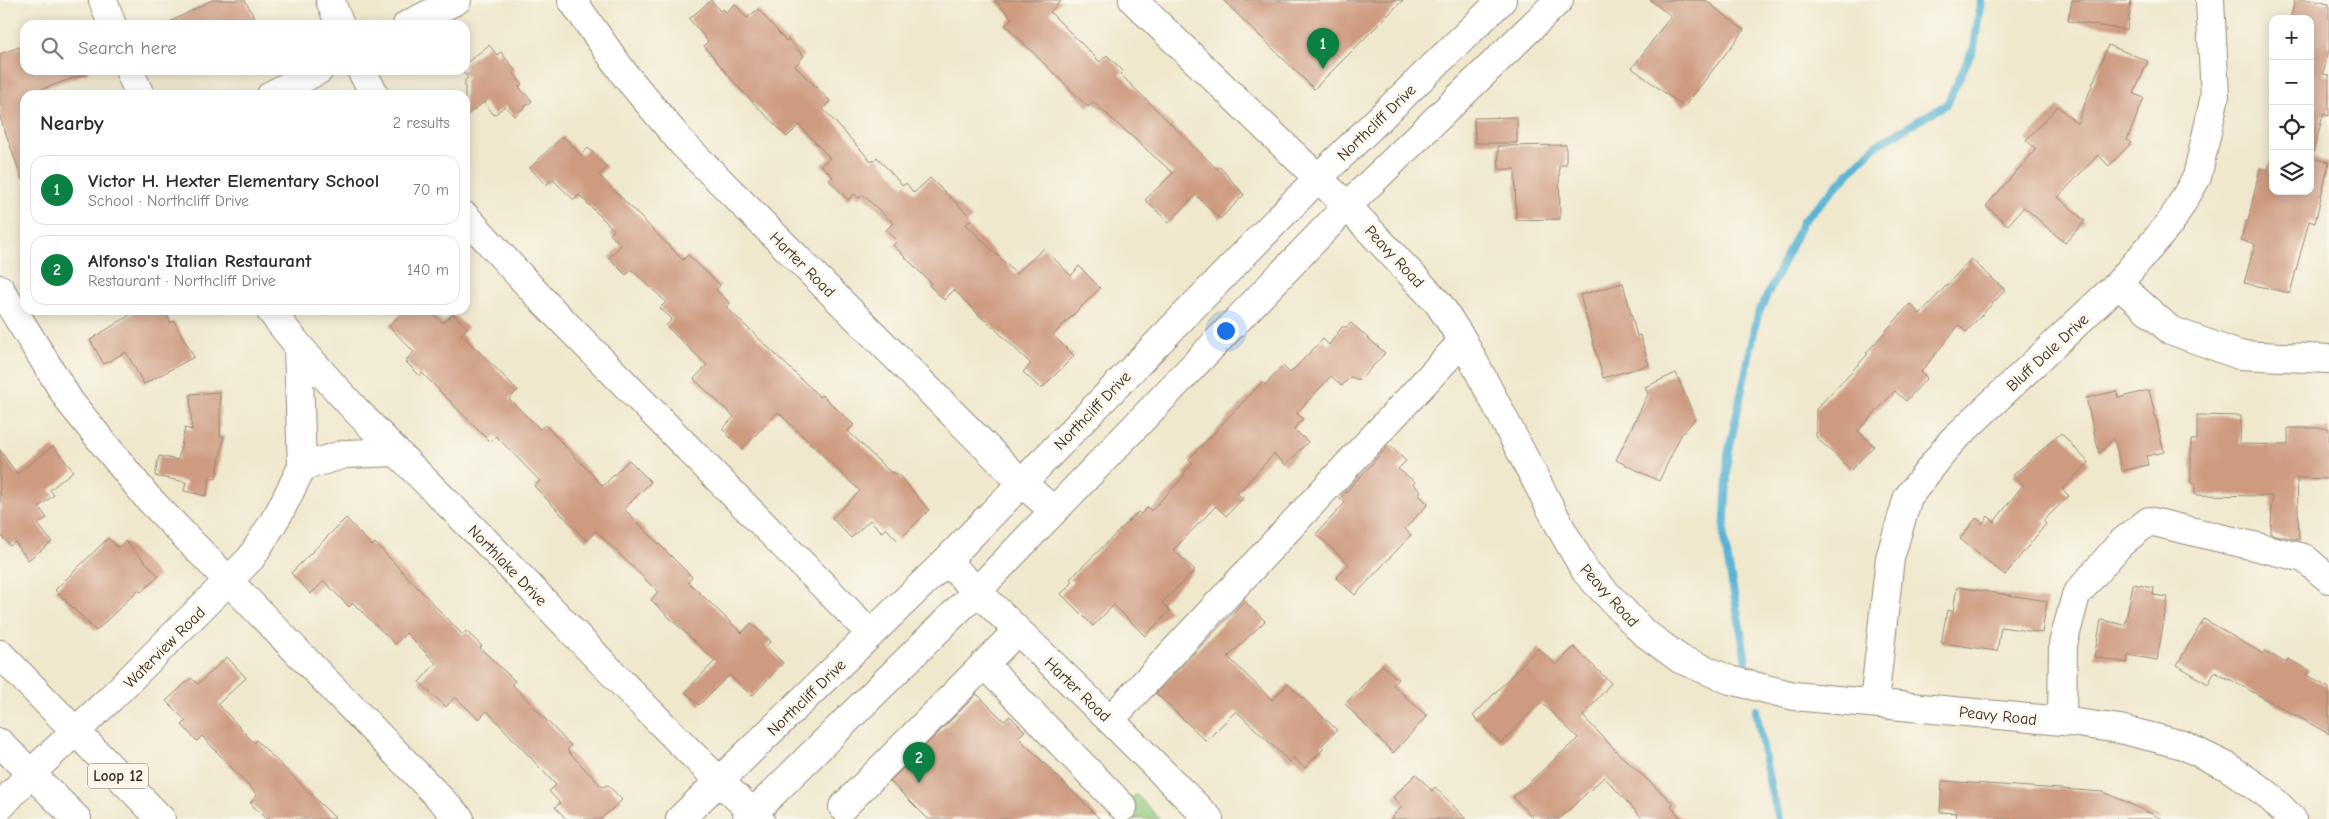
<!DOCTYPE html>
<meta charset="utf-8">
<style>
:root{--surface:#fff;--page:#f2f2f3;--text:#2b2b33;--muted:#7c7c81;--line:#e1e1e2;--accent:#0b8043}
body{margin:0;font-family:"Comic Neue",sans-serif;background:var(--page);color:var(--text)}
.controls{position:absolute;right:15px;top:15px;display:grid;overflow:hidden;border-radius:10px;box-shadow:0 2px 12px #0003}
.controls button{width:45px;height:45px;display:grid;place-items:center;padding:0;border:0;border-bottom:1px solid var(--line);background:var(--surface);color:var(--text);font:25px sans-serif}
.you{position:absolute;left:1225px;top:330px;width:18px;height:18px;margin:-12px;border:4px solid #fff;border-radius:50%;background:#1a73e8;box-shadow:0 0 0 8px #1a73e833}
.badge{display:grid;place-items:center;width:32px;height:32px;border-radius:50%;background:var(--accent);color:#fff;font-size:16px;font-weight:700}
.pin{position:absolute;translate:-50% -41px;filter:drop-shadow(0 1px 2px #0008)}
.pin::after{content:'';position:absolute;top:26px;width:18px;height:15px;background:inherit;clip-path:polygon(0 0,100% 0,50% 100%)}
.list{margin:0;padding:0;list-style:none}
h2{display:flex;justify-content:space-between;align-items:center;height:65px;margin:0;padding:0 20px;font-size:21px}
h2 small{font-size:16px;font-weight:400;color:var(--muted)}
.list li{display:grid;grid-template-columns:32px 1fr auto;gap:15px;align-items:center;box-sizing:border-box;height:70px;margin:0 10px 10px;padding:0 10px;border:1px solid var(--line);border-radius:15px}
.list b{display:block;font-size:19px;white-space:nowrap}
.list p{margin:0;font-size:16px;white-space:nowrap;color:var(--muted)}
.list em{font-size:16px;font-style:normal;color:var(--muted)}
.icon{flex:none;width:28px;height:28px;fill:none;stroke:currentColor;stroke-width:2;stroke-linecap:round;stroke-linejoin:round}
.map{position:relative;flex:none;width:2329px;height:819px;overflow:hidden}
.search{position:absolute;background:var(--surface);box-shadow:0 2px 12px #0003;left:20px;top:20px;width:450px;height:55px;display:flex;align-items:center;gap:12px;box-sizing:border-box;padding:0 18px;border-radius:15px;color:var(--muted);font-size:19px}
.panel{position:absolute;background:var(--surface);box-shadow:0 2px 12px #0003;left:20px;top:90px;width:450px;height:225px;border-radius:15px}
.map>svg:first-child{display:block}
</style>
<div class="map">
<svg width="2329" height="819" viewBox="0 0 2329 819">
<rect width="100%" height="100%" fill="#fbf7ec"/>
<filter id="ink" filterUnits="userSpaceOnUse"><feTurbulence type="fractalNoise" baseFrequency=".02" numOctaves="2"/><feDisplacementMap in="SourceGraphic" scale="10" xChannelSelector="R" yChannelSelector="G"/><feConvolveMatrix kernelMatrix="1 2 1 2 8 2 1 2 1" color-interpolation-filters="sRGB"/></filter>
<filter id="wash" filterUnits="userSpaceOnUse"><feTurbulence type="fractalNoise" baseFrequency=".0096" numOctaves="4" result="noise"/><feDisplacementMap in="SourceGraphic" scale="20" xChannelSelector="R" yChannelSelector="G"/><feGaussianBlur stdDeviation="1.12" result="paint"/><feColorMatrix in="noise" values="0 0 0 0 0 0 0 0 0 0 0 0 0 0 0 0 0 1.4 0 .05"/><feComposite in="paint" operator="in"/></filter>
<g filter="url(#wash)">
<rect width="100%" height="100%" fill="#efe8cd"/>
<path fill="#8fc77a" stroke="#65784c" d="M 1136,794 L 1160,819 L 1110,819 Z"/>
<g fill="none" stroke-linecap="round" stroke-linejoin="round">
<path stroke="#55b1d3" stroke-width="8" d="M 1746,660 L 1724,539 L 1728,455 L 1758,314 L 1803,221 L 1875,146 L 1947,104 L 1974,47 L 1981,0
M 1756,710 L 1770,786 L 1779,819"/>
</g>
<g id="blocks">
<path fill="#ce9b81" d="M 212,0 L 245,0 L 258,25 L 164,25 Z
M 711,0 L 720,11 L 723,9 L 726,12 L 735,4 L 747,18 L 758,9 L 786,41 L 788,39 L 804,56 L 795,66 L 830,101 L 823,109 L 872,162 L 877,157 L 903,186 L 906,183 L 914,193 L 930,178 L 972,218 L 966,224 L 1016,274 L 1044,248 L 1071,276 L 1079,266 L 1100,288 L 1053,335 L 1074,356 L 1041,389 L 1023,372 L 1031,364 L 986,320 L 985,321 L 954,290 L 944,300 L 929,285 L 931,283 L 893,245 L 897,241 L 886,230 L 893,223 L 863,195 L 859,198 L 854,194 L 848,200 L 829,180 L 833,177 L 821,165 L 830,158 L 799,125 L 787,137 L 739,88 L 704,46 L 708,41 L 689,19 Z
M 994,0 L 1062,0 L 1050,12 L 1100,62 L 1107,55 L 1123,71 L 1120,74 L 1217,169 L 1220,167 L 1244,195 L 1220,219 L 1196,195 L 1169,223 L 1145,200 L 1173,173 L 1093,102 L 1088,107 L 1005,25 L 1012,18 Z
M 1223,0 L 1403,0 L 1314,89 Z
M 1650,0 L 1705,0 L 1744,30 L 1684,107 L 1632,68 L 1671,16 Z
M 2072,0 L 2131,0 L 2127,30 L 2068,21 Z
M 2295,0 L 2316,0 L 2329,3 L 2329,50 L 2323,74 L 2329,75 L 2329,116 L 2323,114 L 2312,158 L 2329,162 L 2315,223 L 2309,221 L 2290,293 L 2244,283 L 2255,244 L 2241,240 L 2246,221 L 2248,221 L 2260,168 L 2268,170 L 2273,149 L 2273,191 L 2310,191 L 2310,19 L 2290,19 Z
M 25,45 L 25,70 L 88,70 L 88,73 L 25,95 L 25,178 L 22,179 L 0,117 L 0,54 Z
M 489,45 L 497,55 L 501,52 L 515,70 L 513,72 L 522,84 L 519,87 L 532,101 L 514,116 L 505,106 L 494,115 L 484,102 L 465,117 L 465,80 L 468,78 L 461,70 L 465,70 L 465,64 Z
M 2108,45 L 2148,61 L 2134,94 L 2144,98 L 2127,140 L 2131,143 L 2109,166 L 2098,155 L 2058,197 L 2085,221 L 2065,243 L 2024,207 L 2008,225 L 1986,206 L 2036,149 L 2026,140 L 2058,106 L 2077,124 Z
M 1517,117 L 1517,143 L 1475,143 L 1474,118 Z
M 563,136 L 581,155 L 588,148 L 607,167 L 599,175 L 683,260 L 688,255 L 720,285 L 716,290 L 730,303 L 726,307 L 820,397 L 822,395 L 854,425 L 848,431 L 890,472 L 898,474 L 929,510 L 898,541 L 886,528 L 882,532 L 870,520 L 851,538 L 832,518 L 860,491 L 778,412 L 742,449 L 722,429 L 734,417 L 694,379 L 707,365 L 666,326 L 672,319 L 660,308 L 666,302 L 632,270 L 626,275 L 609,258 L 621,245 L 610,234 L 614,230 L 579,195 L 574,200 L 552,179 L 546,185 L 530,168 Z
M 1566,145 L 1566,165 L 1559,165 L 1560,219 L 1516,220 L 1515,169 L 1499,169 L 1498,146 Z
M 1971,259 L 2005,290 L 1966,332 L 1959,325 L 1921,372 L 1927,378 L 1906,401 L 1895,391 L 1858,431 L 1874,446 L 1851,470 L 1816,437 L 1816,409 L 1868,354 L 1866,353 L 1910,304 L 1920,314 Z
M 1623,283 L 1637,336 L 1640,335 L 1649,365 L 1603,378 L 1580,295 Z
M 138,310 L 164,310 L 171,323 L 174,321 L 194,357 L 144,384 L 126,352 L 104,364 L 90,340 Z
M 405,310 L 430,310 L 443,323 L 453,314 L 468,328 L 461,334 L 518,390 L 509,399 L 540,429 L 545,425 L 603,486 L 629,460 L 651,482 L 624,509 L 692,577 L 688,582 L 742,633 L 751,623 L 771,641 L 766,646 L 783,663 L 752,696 L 729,675 L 699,705 L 685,692 L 715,661 L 651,600 L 658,592 L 596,531 L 587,541 L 534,486 L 540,481 L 496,436 L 490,442 L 422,373 L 420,376 L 405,361 L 414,352 L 389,326 Z
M 1351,323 L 1385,353 L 1360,380 L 1350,377 L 1342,386 L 1331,376 L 1297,413 L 1303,419 L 1294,429 L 1308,442 L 1286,465 L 1274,454 L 1237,494 L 1243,498 L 1226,516 L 1216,506 L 1173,550 L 1195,570 L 1162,603 L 1170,611 L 1145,636 L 1114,605 L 1093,626 L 1061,594 L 1073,582 L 1070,579 L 1138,512 L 1141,514 L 1148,507 L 1151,511 L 1185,475 L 1183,474 L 1193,463 L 1189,459 L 1262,382 L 1265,385 L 1283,366 L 1290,373 L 1323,339 L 1329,345 L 1342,327 L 1347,327 Z
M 1676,373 L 1695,419 L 1681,435 L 1659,481 L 1616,460 L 1648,394 L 1645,387 Z
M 2149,390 L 2164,452 L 2146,456 L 2148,465 L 2122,471 L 2114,439 L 2099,453 L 2086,398 L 2117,391 L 2118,398 Z
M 220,392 L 220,436 L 224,436 L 216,479 L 210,478 L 206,496 L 184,491 L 186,482 L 155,476 L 159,456 L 178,460 L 185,428 L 192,430 L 190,394 Z
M 2197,415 L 2241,416 L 2240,444 L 2288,445 L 2288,428 L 2329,428 L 2329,479 L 2297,478 L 2299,540 L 2271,534 L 2272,496 L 2195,495 L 2195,484 L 2191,484 L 2191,440 L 2197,440 Z
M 2061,433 L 2089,463 L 2062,489 L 2069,496 L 2043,521 L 2046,524 L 2005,575 L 1960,539 L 1976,518 L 1983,523 L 1988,516 L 1994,522 L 2023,485 L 2013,475 Z
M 1389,445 L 1406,461 L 1398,469 L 1415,482 L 1413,484 L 1421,491 L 1418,494 L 1428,504 L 1405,529 L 1411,535 L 1355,595 L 1336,578 L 1349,564 L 1316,534 L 1345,503 L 1340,498 Z
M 53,446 L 73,471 L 50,490 L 54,495 L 39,507 L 47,518 L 38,524 L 52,542 L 28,560 L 15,542 L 10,546 L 0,534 L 0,450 L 17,474 Z
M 346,518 L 372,546 L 375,543 L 463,635 L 466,631 L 482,646 L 480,648 L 515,681 L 512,684 L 571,746 L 567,750 L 602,787 L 608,785 L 622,800 L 601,819 L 566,819 L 555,807 L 560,803 L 549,791 L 556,785 L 487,711 L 479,719 L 455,697 L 446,707 L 419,682 L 436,663 L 406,633 L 395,644 L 353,603 L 349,607 L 324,581 L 311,594 L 291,573 Z
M 108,538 L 118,548 L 125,541 L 159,576 L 141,592 L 138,590 L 96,631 L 55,590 Z
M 2133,584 L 2154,588 L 2153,595 L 2168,597 L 2157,660 L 2128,655 L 2127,663 L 2094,657 L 2101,620 L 2125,625 Z
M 1957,587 L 2047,601 L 2042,633 L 2001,627 L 1997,651 L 1941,643 L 1947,610 L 1953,611 Z
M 1244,601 L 1265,621 L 1228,657 L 1272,700 L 1288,684 L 1337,730 L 1321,746 L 1324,748 L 1305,768 L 1294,758 L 1290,762 L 1236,711 L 1206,741 L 1156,693 Z
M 2204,619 L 2263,654 L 2265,651 L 2286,663 L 2288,659 L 2309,670 L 2306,675 L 2329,688 L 2329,734 L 2229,679 L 2228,680 L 2215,672 L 2208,684 L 2177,665 Z
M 1574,647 L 1611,683 L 1583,716 L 1617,752 L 1674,804 L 1671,807 L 1682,819 L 1643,819 L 1604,777 L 1559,819 L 1534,819 L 1513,797 L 1578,738 L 1541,702 L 1501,743 L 1473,716 L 1538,648 L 1556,665 Z
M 227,657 L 246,678 L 218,704 L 254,743 L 256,740 L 336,819 L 266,819 L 250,803 L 257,795 L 202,736 L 197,741 L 182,725 L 186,721 L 166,701 L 191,678 L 198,684 Z
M 1382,665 L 1398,679 L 1393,685 L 1427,716 L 1393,753 L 1345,704 Z
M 977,694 L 1004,721 L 1010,716 L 1025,731 L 1018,737 L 1100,819 L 928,819 L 890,781 Z
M 1416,774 L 1432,791 L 1435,787 L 1466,819 L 1390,819 L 1402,807 L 1393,797 Z
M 1942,781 L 2104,792 L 2163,819 L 1956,819 L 1957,813 L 1940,812 Z"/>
</g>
</g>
<g filter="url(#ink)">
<use href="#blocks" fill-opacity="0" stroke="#958976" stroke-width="1"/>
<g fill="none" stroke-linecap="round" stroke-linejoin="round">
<g stroke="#958976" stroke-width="30">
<path id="minor" d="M 103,0 L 112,25
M 330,0 L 340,25
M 572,0 L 625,75 L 683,144 L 1021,482 L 1054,511
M 1133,0 L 1347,206 L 1439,304 L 1463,341 L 1563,532 L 1586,572 L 1642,631 L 1680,659 L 1730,680 L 1794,696 L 2062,721 L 2120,729 L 2183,745 L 2228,767 L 2267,794 L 2292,819
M 407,25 L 457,0
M 129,70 L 140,95
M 361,70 L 375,95
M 271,95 L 319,70
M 465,216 L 545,303 L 871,634
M 2118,284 L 2170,330 L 2239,355 L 2329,359
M 0,289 L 70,402 L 147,497 L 460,819
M 270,310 C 337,398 420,474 497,553 C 584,642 668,735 760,819
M 302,467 L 345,454 L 397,452
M 946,561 L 1110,720 L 1209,819
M 984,664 L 1123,807
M 1874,703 L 1890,558 L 1908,497 L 1951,442 L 2118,284 L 2171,222 L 2197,177 L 2215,96 L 2210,0
M 1110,720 L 1463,341
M 2062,721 L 2063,644 L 2076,595 L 2121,543 L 2149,521 L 2304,558 L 2329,579
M 0,807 L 30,774 L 111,698 L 251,558 L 279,513 L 302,467 L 298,347
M 843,807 L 1017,631
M 680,819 L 946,561 L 1318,178 L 1502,0
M 747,819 L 977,591 L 1347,206 L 1559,0"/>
</g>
<g stroke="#958976" stroke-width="30">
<path id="major" d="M 0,654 L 161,819
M 0,743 L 77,819"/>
</g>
<use href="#minor" stroke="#fff" stroke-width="28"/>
<use href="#major" stroke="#fff" stroke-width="28"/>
</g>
</g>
<g text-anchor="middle" stroke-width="5" stroke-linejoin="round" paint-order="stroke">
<rect fill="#fbf7ec" stroke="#75685c" stroke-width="1" x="88" y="763.5" width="60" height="25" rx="4"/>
<g font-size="15" font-weight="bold" fill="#3b2a1e">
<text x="118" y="781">Loop 12</text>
</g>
<g font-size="16" fill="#3b2a1e" stroke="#fbf7ec">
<text transform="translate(1376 122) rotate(-44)" y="6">Northcliff Drive</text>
<text transform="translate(1395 256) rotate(47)" y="6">Peavy Road</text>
<text transform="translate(803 264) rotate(45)" y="6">Harter Road</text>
<text transform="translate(2047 352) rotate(-43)" y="6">Bluff Dale Drive</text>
<text transform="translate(1092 410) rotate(-46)" y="6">Northcliff Drive</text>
<text transform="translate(508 565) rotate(46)" y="6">Northlake Drive</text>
<text transform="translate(1610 595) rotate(48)" y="6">Peavy Road</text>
<text transform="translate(164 647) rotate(-45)" y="6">Waterview Road</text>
<text transform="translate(1078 689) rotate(44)" y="6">Harter Road</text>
<text transform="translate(806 697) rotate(-44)" y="6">Northcliff Drive</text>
<text transform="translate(1998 715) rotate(6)" y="6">Peavy Road</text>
</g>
</g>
</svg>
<div class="controls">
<button>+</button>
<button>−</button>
<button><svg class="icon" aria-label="locate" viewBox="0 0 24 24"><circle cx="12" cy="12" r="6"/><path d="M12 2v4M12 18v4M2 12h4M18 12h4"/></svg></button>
<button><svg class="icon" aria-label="layers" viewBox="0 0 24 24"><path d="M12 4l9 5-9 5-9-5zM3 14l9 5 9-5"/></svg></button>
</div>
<div class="you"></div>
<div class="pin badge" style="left:1323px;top:69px">1</div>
<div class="pin badge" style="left:919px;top:783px">2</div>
<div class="search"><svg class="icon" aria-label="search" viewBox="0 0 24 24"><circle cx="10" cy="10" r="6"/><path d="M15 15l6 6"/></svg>Search here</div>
<section class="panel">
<h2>Nearby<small>2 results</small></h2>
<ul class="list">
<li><span class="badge">1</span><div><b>Victor H. Hexter Elementary School</b><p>School · Northcliff Drive</p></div><em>70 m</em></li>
<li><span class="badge">2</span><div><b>Alfonso's Italian Restaurant</b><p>Restaurant · Northcliff Drive</p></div><em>140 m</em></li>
</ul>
</section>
</div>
